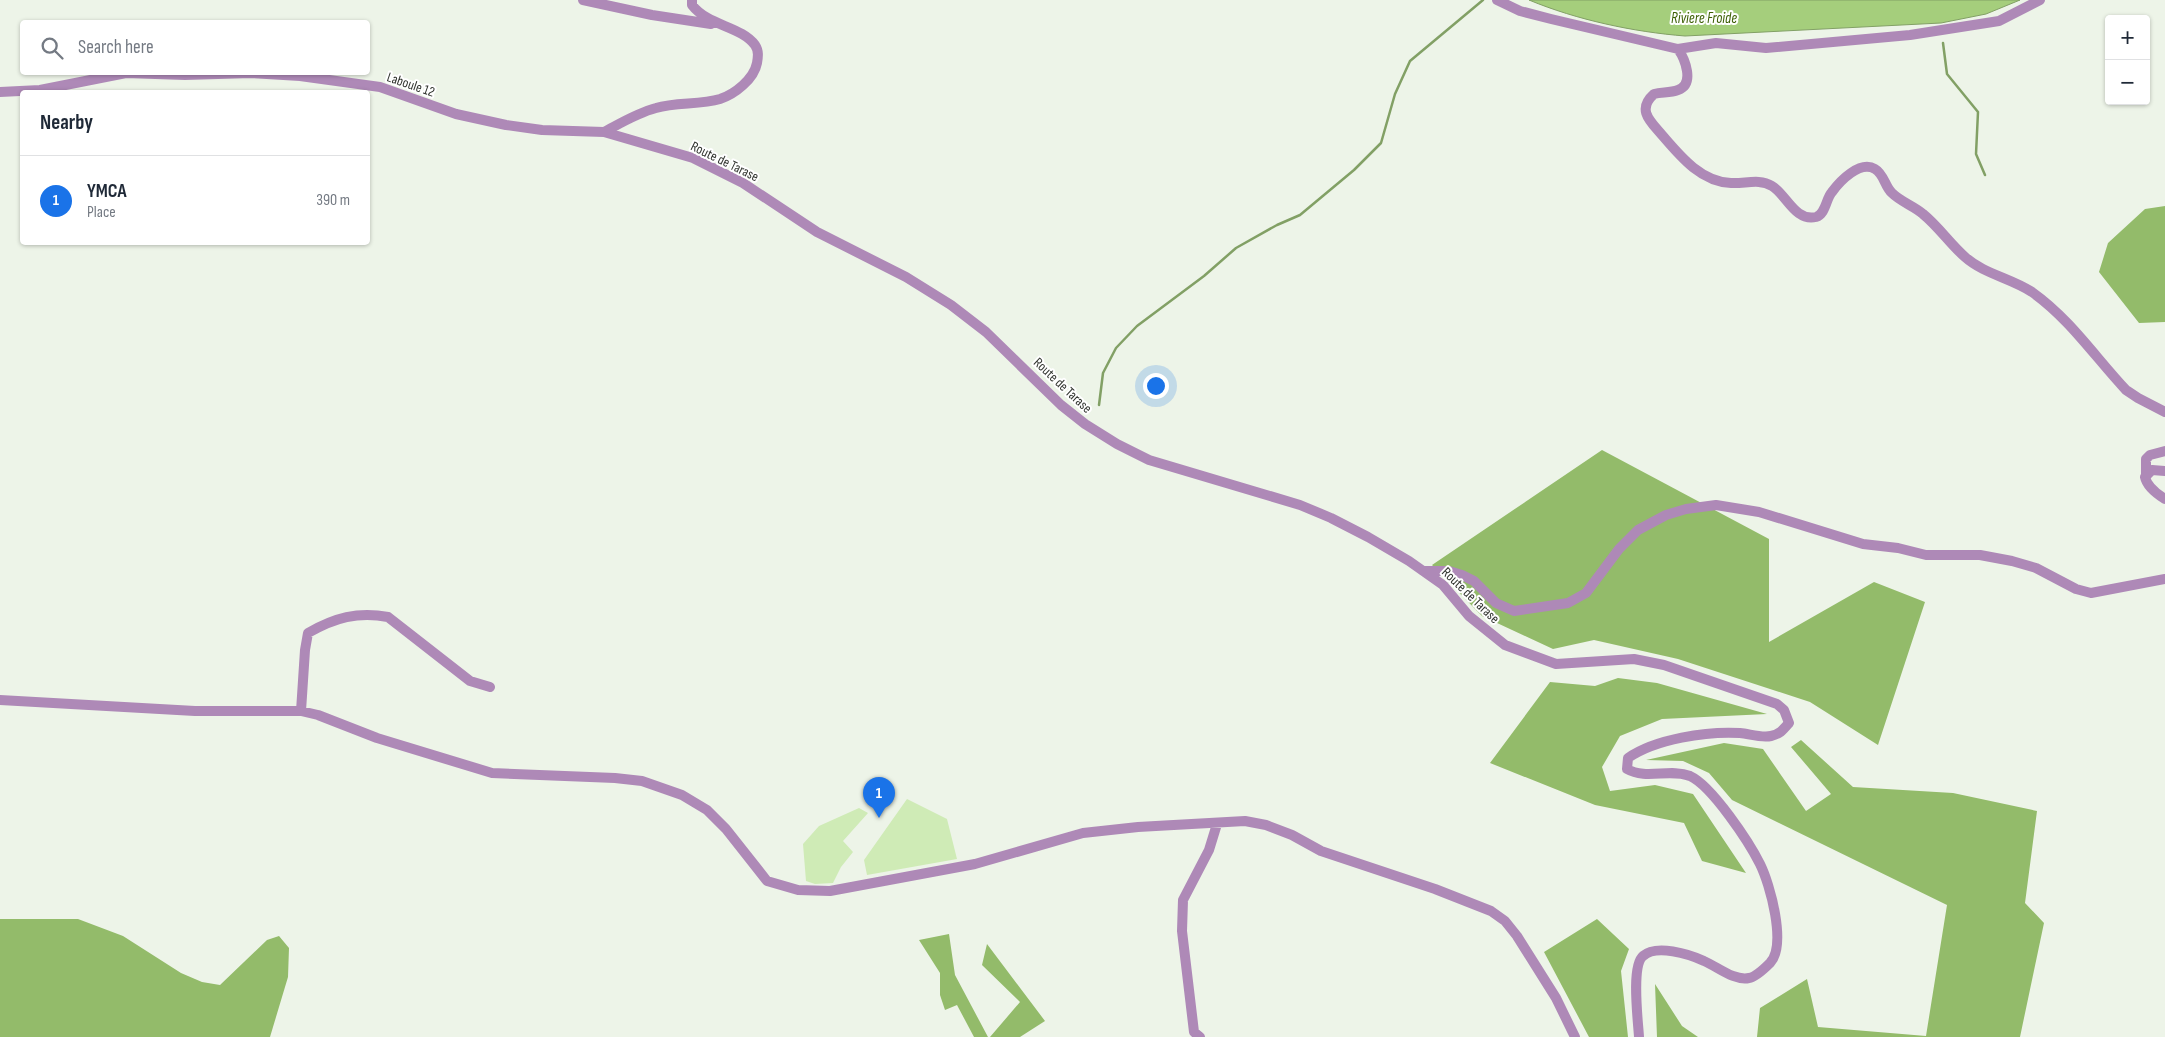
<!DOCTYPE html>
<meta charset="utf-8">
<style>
:root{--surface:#fff;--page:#f6f6f7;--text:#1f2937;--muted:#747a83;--line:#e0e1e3;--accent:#1a73e8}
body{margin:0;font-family:"Sofia Sans Condensed",sans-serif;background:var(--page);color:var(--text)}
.controls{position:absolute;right:15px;top:15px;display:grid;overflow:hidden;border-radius:5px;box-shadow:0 1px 4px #0004}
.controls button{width:45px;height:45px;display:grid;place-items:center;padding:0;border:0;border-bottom:1px solid var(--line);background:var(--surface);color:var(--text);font:25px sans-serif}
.you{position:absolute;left:1155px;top:385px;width:18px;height:18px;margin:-12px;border:4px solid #fff;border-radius:50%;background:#1a73e8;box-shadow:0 0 0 8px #1a73e833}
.badge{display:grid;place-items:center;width:32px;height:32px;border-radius:50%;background:var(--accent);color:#fff;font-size:16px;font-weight:700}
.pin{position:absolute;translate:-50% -41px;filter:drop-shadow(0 1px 2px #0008)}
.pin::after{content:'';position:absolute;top:26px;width:18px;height:15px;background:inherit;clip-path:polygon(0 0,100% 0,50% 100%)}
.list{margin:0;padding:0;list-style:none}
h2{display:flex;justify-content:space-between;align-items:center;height:65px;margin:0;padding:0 20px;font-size:21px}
h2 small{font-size:16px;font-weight:400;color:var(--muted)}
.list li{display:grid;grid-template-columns:32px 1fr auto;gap:15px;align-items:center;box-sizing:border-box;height:90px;padding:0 20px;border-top:1px solid var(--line)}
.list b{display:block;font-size:19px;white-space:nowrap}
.list p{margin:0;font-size:16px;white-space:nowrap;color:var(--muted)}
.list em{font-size:16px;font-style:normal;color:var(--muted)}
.icon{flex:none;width:28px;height:28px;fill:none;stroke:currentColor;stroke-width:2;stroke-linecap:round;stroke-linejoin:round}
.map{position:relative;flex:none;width:2165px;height:1037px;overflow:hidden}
.search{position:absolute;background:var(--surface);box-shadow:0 1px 4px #0004;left:20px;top:20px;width:350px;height:55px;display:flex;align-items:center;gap:12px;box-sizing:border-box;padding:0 18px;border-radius:5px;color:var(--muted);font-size:19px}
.panel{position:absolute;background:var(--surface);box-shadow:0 1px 4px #0004;left:20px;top:90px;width:350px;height:155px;border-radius:5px}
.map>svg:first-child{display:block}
</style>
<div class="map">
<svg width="2165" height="1037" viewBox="0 0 2165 1037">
<rect width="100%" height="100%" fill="#edf4e8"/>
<path fill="#cfebb6" d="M 907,799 L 947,819 L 957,859 L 867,875 L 864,860 Z
M 859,808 L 868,813 L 843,841 L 853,852 L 841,867 L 833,883 L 815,884 L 806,881 L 803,844 L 819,826 Z"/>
<path fill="#93bb6a" d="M 2165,206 L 2165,322 L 2139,323 L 2099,272 L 2108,243 L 2145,209 Z
M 1602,450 L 1769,539 L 1769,642 L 1874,582 L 1925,602 L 1878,745 L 1810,702 L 1678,659 L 1594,640 L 1553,649 L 1482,616 L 1432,565 Z
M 1618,678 L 1657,683 L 1767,714 L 1662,719 L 1620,736 L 1602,767 L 1610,791 L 1655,785 L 1693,794 L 1746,873 L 1702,861 L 1684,823 L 1595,805 L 1490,763 L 1550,682 L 1595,686 Z
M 1801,740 L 1853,787 L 1953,793 L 2037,811 L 2025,903 L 2044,923 L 2020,1037 L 1757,1037 L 1760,1008 L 1807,979 L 1818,1027 L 1926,1036 L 1947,905 L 1732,800 L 1709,773 L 1683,761 L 1646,760 L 1724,743 L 1763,749 L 1806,811 L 1831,794 L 1791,747 Z
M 0,919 L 78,919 L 123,936 L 181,973 L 202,982 L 220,985 L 267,940 L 279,936 L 289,948 L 288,977 L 270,1037 L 0,1037 Z
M 1597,919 L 1629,949 L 1621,971 L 1628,1037 L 1589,1037 L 1544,952 Z
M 949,934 L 955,975 L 988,1037 L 974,1037 L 957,1005 L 945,1010 L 940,995 L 940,973 L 919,940 Z
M 987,944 L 1045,1021 L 1020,1037 L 990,1037 L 1020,1002 L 982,965 Z
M 1655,984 L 1682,1026 L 1698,1037 L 1657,1037 Z"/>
<path fill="#a5ce7c" stroke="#82a065" d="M 1529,0 L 2020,0 L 1986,14 L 1941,23 L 1685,36 C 1634,32 1577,20 1529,0 Z"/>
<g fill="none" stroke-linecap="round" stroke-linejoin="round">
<path stroke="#82a065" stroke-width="2.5" d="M 1943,43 L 1947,74 L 1978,112 L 1976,154 L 1985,175
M 1099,405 L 1103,373 L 1116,348 L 1137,326 L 1204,276 L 1236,248 L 1277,225 L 1300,215 L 1354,170 L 1381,143 L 1395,94 L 1410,61 L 1483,0"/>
<path stroke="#ae89b7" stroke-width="10" d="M 583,0 L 652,15 L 711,24
M 1497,0 L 1520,11 L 1551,19 L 1678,49 L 1716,43 L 1766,48 L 1910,35 L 1999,21 L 2040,0
M 1678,49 C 1685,59 1695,84 1678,90 C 1670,93 1662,92 1654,94 C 1636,110 1651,122 1662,135 C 1680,156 1701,182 1731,183 C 1745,184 1759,178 1772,186 C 1786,194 1795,222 1816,217 C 1826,214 1826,198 1832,192 C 1840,181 1860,160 1875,169 C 1884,174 1885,187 1892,193 C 1901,202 1914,206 1923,214 C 1939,227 1950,244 1965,257 C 1984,274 2011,278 2032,292 C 2070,319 2095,357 2126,390 L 2138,398 L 2165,412
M 0,92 L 40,90 L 126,73 L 185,75 L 251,73 L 300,76 L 380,87 L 456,114 L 506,125 L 542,130 L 604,132 L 693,158 L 743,183 L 817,232 L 906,277 L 951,305 L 986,332 L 1061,405 L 1085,424 L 1117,444 L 1149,460 L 1300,505 L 1331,518 L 1368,537 L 1409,561 L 1443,585 L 1469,616 L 1505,645 L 1556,664 L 1634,659 L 1664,665 L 1777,704 L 1784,710 L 1789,723 C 1783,730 1780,734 1771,736 C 1761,738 1750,734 1740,733 C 1707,731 1655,739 1628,758 L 1627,769 C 1646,780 1670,768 1690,776 C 1712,786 1749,842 1760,864 C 1770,884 1787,945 1770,963 C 1765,968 1756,977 1749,978 C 1734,981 1718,967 1704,961 C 1689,954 1656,944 1643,956 C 1631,966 1638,1020 1639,1037
M 604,132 C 621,123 637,113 656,108 C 676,102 700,105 720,99 C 735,94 754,79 757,63 C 758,57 759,51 755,45 C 741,26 708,26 692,5 L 692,0
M 2165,471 L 2152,470 L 2145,477 C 2147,487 2157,494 2165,499
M 2146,474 L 2146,459 L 2150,455 L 2165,451
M 1423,571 L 1449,571 L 1462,575 L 1474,581 L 1496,603 L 1514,611 L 1568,603 L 1586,593 L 1619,549 L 1638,530 L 1666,515 L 1686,509 L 1716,505 L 1759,512 L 1863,544 L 1898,548 L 1926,555 L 1980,555 L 2012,561 L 2036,568 L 2076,589 L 2091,593 L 2165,579
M 0,700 L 195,711 L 301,711 L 318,715 L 377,738 L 492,773 L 615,778 L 642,781 L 682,795 L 707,810 L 726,829 L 767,881 L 798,890 L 830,891 L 975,864 L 1083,833 L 1138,827 L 1245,821 L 1266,825 L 1292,835 L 1321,851 L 1435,889 L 1491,911 L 1505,921 L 1517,936 L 1556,998 L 1575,1037
M 301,711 L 305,650 L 308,633 C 334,618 358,611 388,617 L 470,681 L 490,687
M 1200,1037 L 1194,1032 L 1182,931 L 1183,900 L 1209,850 L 1217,824"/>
</g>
<g text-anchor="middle" stroke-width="4" stroke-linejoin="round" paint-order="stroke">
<g font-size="14" fill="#31342f" stroke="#fff">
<text transform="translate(411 84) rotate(19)" y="5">Laboule 12</text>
<text transform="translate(725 161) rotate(26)" y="5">Route de Tarase</text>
<text transform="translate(1063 385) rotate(43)" y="5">Route de Tarase</text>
<text transform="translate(1471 595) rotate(44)" y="5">Route de Tarase</text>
</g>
<g font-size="15" font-style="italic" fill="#3c5f04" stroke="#fff">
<text x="1704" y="23">Riviere Froide</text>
</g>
</g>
</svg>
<div class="controls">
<button>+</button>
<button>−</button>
</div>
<div class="you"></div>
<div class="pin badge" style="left:879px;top:818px">1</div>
<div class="search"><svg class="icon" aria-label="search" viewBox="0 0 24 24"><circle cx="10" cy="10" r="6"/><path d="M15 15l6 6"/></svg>Search here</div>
<section class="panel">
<h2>Nearby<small></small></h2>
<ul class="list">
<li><span class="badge">1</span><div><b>YMCA</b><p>Place</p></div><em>390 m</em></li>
</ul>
</section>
</div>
